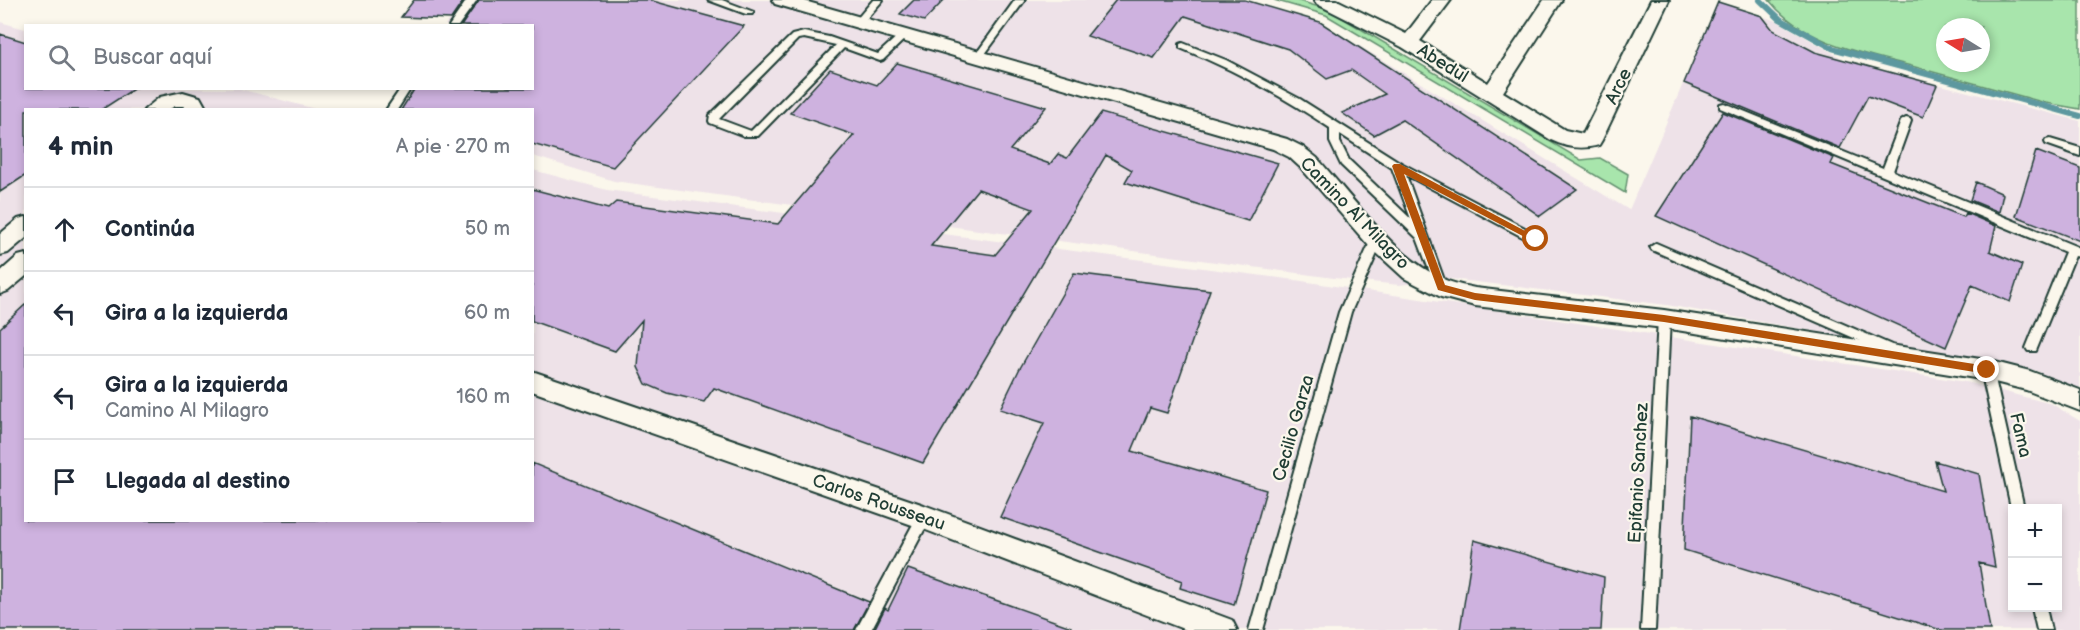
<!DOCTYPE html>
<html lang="es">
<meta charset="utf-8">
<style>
:root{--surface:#fff;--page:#f6f6f7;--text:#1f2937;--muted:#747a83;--line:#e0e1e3}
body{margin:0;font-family:"Balsamiq Sans",sans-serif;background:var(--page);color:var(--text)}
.controls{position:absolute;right:18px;bottom:18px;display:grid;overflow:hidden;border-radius:0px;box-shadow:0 3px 9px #0003}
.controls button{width:54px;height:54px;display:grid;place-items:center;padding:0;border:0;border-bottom:2px solid var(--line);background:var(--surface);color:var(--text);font:30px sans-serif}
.compass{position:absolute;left:1936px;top:18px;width:54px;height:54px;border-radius:50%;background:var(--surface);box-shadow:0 3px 9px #0003;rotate:281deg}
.stop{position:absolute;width:18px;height:18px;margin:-14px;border:4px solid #b45309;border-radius:50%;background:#fff}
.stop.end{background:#b45309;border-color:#fff;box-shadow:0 2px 6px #0008}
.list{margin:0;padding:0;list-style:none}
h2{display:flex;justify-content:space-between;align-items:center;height:78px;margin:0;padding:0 24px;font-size:26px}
h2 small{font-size:20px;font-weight:400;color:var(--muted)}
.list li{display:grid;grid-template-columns:39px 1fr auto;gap:18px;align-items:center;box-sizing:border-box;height:84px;padding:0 24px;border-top:2px solid var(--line)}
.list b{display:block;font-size:22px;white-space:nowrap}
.list p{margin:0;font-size:20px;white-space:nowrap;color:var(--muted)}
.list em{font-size:20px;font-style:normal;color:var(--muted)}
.icon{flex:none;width:33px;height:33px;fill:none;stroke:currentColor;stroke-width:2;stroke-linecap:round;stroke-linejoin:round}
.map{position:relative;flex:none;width:2080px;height:630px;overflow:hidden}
.search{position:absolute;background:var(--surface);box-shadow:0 3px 9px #0003;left:24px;top:24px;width:510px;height:66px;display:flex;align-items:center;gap:15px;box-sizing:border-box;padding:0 21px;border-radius:0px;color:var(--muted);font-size:22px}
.panel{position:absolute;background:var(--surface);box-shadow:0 3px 9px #0003;left:24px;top:108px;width:510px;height:414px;border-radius:0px}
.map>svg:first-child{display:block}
</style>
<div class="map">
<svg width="2080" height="630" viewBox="0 0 2080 630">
<rect width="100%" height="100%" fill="#fbf7ec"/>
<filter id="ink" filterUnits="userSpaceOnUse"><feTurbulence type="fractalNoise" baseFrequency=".0167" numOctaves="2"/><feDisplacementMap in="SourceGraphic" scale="12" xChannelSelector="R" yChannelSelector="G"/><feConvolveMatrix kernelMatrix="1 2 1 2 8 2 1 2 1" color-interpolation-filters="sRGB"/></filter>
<g filter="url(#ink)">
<path fill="#eee2e8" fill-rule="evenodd" d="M 462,0 L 1245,0 L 1320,22 L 1629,210 L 1718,2 L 1777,21 L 1845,60 L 2080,121 L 2080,396 L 2037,371 L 1667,305 L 1451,279 L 1399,285 L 1334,278 L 614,181 L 533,156 L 532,110 L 389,110 L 403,89 L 532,88 L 532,26 L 445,25 Z
M 0,22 L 25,29 L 26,88 L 240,89 L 315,109 L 26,110 L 26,520 L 532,520 L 533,170 L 607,190 L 1295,280 L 1966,382 L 2052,404 L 2080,421 L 2080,630 L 0,630 ZM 2012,508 L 2058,508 L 2058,608 L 2012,608 Z"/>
<path fill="#a8e5ac" stroke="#649170" stroke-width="1.5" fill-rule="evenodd" d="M 1274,0 L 1296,0 L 1329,10 L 1581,160 L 1600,158 L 1628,174 L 1625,193 L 1326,15 Z
M 1769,0 L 2080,0 L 2080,109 L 2046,103 C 2006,92 1966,81 1926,70 C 1873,55 1805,46 1769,0 ZM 1945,27 L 1981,27 L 1981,63 L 1945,63 Z"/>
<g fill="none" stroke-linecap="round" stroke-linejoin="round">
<path stroke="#5d989f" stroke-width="6" d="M 1760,0 L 1780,19 L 1832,48 L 2080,116"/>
</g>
<path fill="#ceb2df" stroke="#1f3d34" stroke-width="1.5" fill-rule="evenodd" d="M 414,0 L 464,0 L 451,19 L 401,17 Z
M 479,0 L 649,0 L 744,26 L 613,167 L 532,144 L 532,110 L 401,110 L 415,88 L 532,88 L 532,26 L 461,26 Z
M 914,0 L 944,0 L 924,21 L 900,14 Z
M 1116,0 L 1245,0 L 1320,22 L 1577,189 L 1540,216 L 1402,120 L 1374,135 L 1342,113 L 1385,94 L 1351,70 L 1327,79 L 1288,49 L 1185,16 L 1154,58 L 1087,36 Z
M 1718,2 L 1762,16 L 1773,30 L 1815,52 L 1937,85 L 1923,117 L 1868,96 L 1840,148 L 1684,83 Z
M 0,34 L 26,42 L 26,88 L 135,88 L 101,110 L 26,110 L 26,175 L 0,192 Z
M 897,63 L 1046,107 L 1010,150 L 1050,164 L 1058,154 L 1067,158 L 1101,113 L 1278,163 L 1248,221 L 1125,182 L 1132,170 L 1106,155 L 923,463 L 714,388 L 704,402 L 667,393 L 646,384 L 638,367 L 642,320 L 615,351 L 532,321 L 532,189 L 608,209 L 616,202 L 778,224 L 854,135 L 790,113 L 830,69 L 877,85 ZM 978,189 L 1033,209 L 995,255 L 931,246 Z
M 1723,112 L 1834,158 L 1831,164 L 1964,217 L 1966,213 L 1996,226 L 1990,251 L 2022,265 L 2010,302 L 1972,285 L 1946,347 L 1656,216 Z
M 2036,151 L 2080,168 L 2080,241 L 2016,216 Z
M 1976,182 L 2003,194 L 1999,212 L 1970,200 Z
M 1074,273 L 1210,290 L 1167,413 L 1150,408 L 1132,451 L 1266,490 L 1234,605 L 1180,588 L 1182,581 L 1000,517 L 1044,423 L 1000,409 L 1019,370 Z
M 26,304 L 26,520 L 532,520 L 532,463 L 869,602 L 854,630 L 0,630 L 0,328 Z
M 1690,416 L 1943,491 L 1935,461 L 1979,474 L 1995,567 L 1979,563 L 1990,630 L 1941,630 L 1684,550 Z
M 1474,540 L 1604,577 L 1601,630 L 1460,630 Z
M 908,569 L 1071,627 L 1070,630 L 874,630 L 885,608 L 888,610 Z"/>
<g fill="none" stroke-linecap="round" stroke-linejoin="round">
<g stroke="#1f3d34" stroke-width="4">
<path id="lane" d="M 467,0 L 477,0 L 458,26 L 449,26 Z
M 708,0 L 722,0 L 754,12 L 752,14 L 746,14 Z
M 873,0 L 883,0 L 862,24 L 856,24 L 856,20 Z
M 1015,0 L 1025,0 L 982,58 L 976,58 L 976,54 Z
M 804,32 L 829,37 L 878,54 L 901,33 L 904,32 L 909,35 L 883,60 L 880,61 L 844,48 L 758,136 L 744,136 L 710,123 L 709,121 L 710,115 L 792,35 ZM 804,38 L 836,45 L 751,131 L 719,119 L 798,39 Z
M 1183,43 L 1226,60 L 1300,99 L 1401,163 L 1540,236 L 1542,239 L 1536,243 L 1532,242 L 1406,175 L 1447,288 L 1441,292 L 1437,291 L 1417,238 L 1341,165 L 1330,142 L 1330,128 C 1282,96 1233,69 1180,48 L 1180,44 ZM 1340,134 L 1392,168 L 1411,219 L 1349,160 L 1340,142 Z
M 401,88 L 411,88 L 397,110 L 386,110 Z
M 1724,103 L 1883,168 L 1901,121 L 1906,118 L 1910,119 L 1911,121 L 1893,171 L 2080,248 L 2080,257 L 2075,256 L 2036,351 L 2028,351 L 2026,348 L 2065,252 L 1720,108 L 1720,104 Z
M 2050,139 L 2080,148 L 2080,156 L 2046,144 L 2045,142 L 2046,140 Z
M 1377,236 L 1383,240 L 1351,312 L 1263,630 L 1249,630 L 1339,312 L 1371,240 Z
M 1656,243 L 1894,346 L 1896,349 L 1894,352 L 1886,352 L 1652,250 L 1650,247 Z
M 1664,314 L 1668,316 L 1670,319 L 1655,630 L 1641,630 L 1658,319 L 1660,316 Z
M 1987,365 L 1991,366 L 1993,370 L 2024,508 L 2012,508 L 2012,512 L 1981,370 L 1983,366 Z
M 924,511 L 929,513 L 931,517 L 871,630 L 856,630 L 919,513 Z
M 2032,608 L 2046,608 L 2051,630 L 2037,630 Z"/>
</g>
<g stroke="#1f3d34" stroke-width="4">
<path id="street" d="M 772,0 L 801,0 L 1287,139 L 1303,147 L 1317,158 C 1353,198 1397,261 1448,281 C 1456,284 1466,286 1475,288 L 1664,310 L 1987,360 L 2030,371 L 2080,390 L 2080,411 L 2026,390 L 1987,380 L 1664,328 L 1475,306 L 1441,297 L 1404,278 L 1369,246 L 1301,168 L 1289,157 L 1273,149 L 775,4 Z
M 1314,0 L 1337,0 L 1406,34 L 1432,0 L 1451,0 L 1420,41 L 1488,83 L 1544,0 L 1562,0 L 1503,92 L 1565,130 L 1583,134 L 1651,0 L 1669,0 L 1602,140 L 1599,145 C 1582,150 1567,148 1551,140 L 1402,47 L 1317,4 Z
M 183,92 L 200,97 L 205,106 L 203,110 L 183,110 L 185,106 L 175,106 L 168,110 L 144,110 L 160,97 Z
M 26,217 L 26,238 L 8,253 L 0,255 L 0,234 L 18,219 Z
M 26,254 L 26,276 L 8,291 L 0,294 L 0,272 L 18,256 Z
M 532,371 L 924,505 L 1232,620 L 1237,630 L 1186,630 L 918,527 L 532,391 Z"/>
</g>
<use href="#lane" fill="#fbf7ec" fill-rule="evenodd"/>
<use href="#street" fill="#fbf7ec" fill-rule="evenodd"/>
</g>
</g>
<path fill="#b45309" d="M 1394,164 L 1400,164 L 1540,239 L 1539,241 L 1532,241 L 1404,174 L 1445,285 L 1475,293 L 1664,315 L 1987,366 L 1992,370 L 1987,374 L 1664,322 L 1475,300 L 1438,290 L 1392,166 Z"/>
<g text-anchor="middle" stroke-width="4.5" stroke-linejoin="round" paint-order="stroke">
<g font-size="18" fill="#1f3d34" stroke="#fbf7ec">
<text transform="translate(1443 63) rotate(32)" y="6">Abedul</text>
<text transform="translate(1618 86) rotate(-64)" y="6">Arce</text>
<text transform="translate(1355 213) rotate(46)" y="6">Camino Al Milagro</text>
<text transform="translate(1293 428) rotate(-74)" y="6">Cecilio Garza</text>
<text transform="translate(2021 435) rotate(77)" y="6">Fama</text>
<text transform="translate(1638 473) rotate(-87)" y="6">Epifanio Sanchez</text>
<text transform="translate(879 502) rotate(19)" y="6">Carlos Rousseau</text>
</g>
</g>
</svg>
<div class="controls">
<button>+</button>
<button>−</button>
</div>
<svg class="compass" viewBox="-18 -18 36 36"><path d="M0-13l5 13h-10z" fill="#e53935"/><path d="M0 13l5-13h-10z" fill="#747a83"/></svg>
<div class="stop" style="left:1536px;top:239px"></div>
<div class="stop end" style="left:1987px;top:370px"></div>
<div class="search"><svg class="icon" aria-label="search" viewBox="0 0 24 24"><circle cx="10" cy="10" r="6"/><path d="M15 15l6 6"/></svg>Buscar aquí</div>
<section class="panel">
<h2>4 min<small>A pie · 270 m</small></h2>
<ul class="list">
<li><svg class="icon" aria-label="ahead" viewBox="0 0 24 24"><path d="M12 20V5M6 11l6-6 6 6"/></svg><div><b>Continúa</b></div><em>50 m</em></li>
<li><svg class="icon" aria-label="left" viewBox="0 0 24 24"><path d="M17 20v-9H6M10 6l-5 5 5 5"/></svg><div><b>Gira a la izquierda</b></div><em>60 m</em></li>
<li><svg class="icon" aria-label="left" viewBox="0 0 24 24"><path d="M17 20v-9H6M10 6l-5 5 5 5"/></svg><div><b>Gira a la izquierda</b><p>Camino Al Milagro</p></div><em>160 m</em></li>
<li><svg class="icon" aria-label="arrive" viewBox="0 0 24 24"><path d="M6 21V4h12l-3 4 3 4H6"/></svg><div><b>Llegada al destino</b></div></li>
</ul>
</section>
</div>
